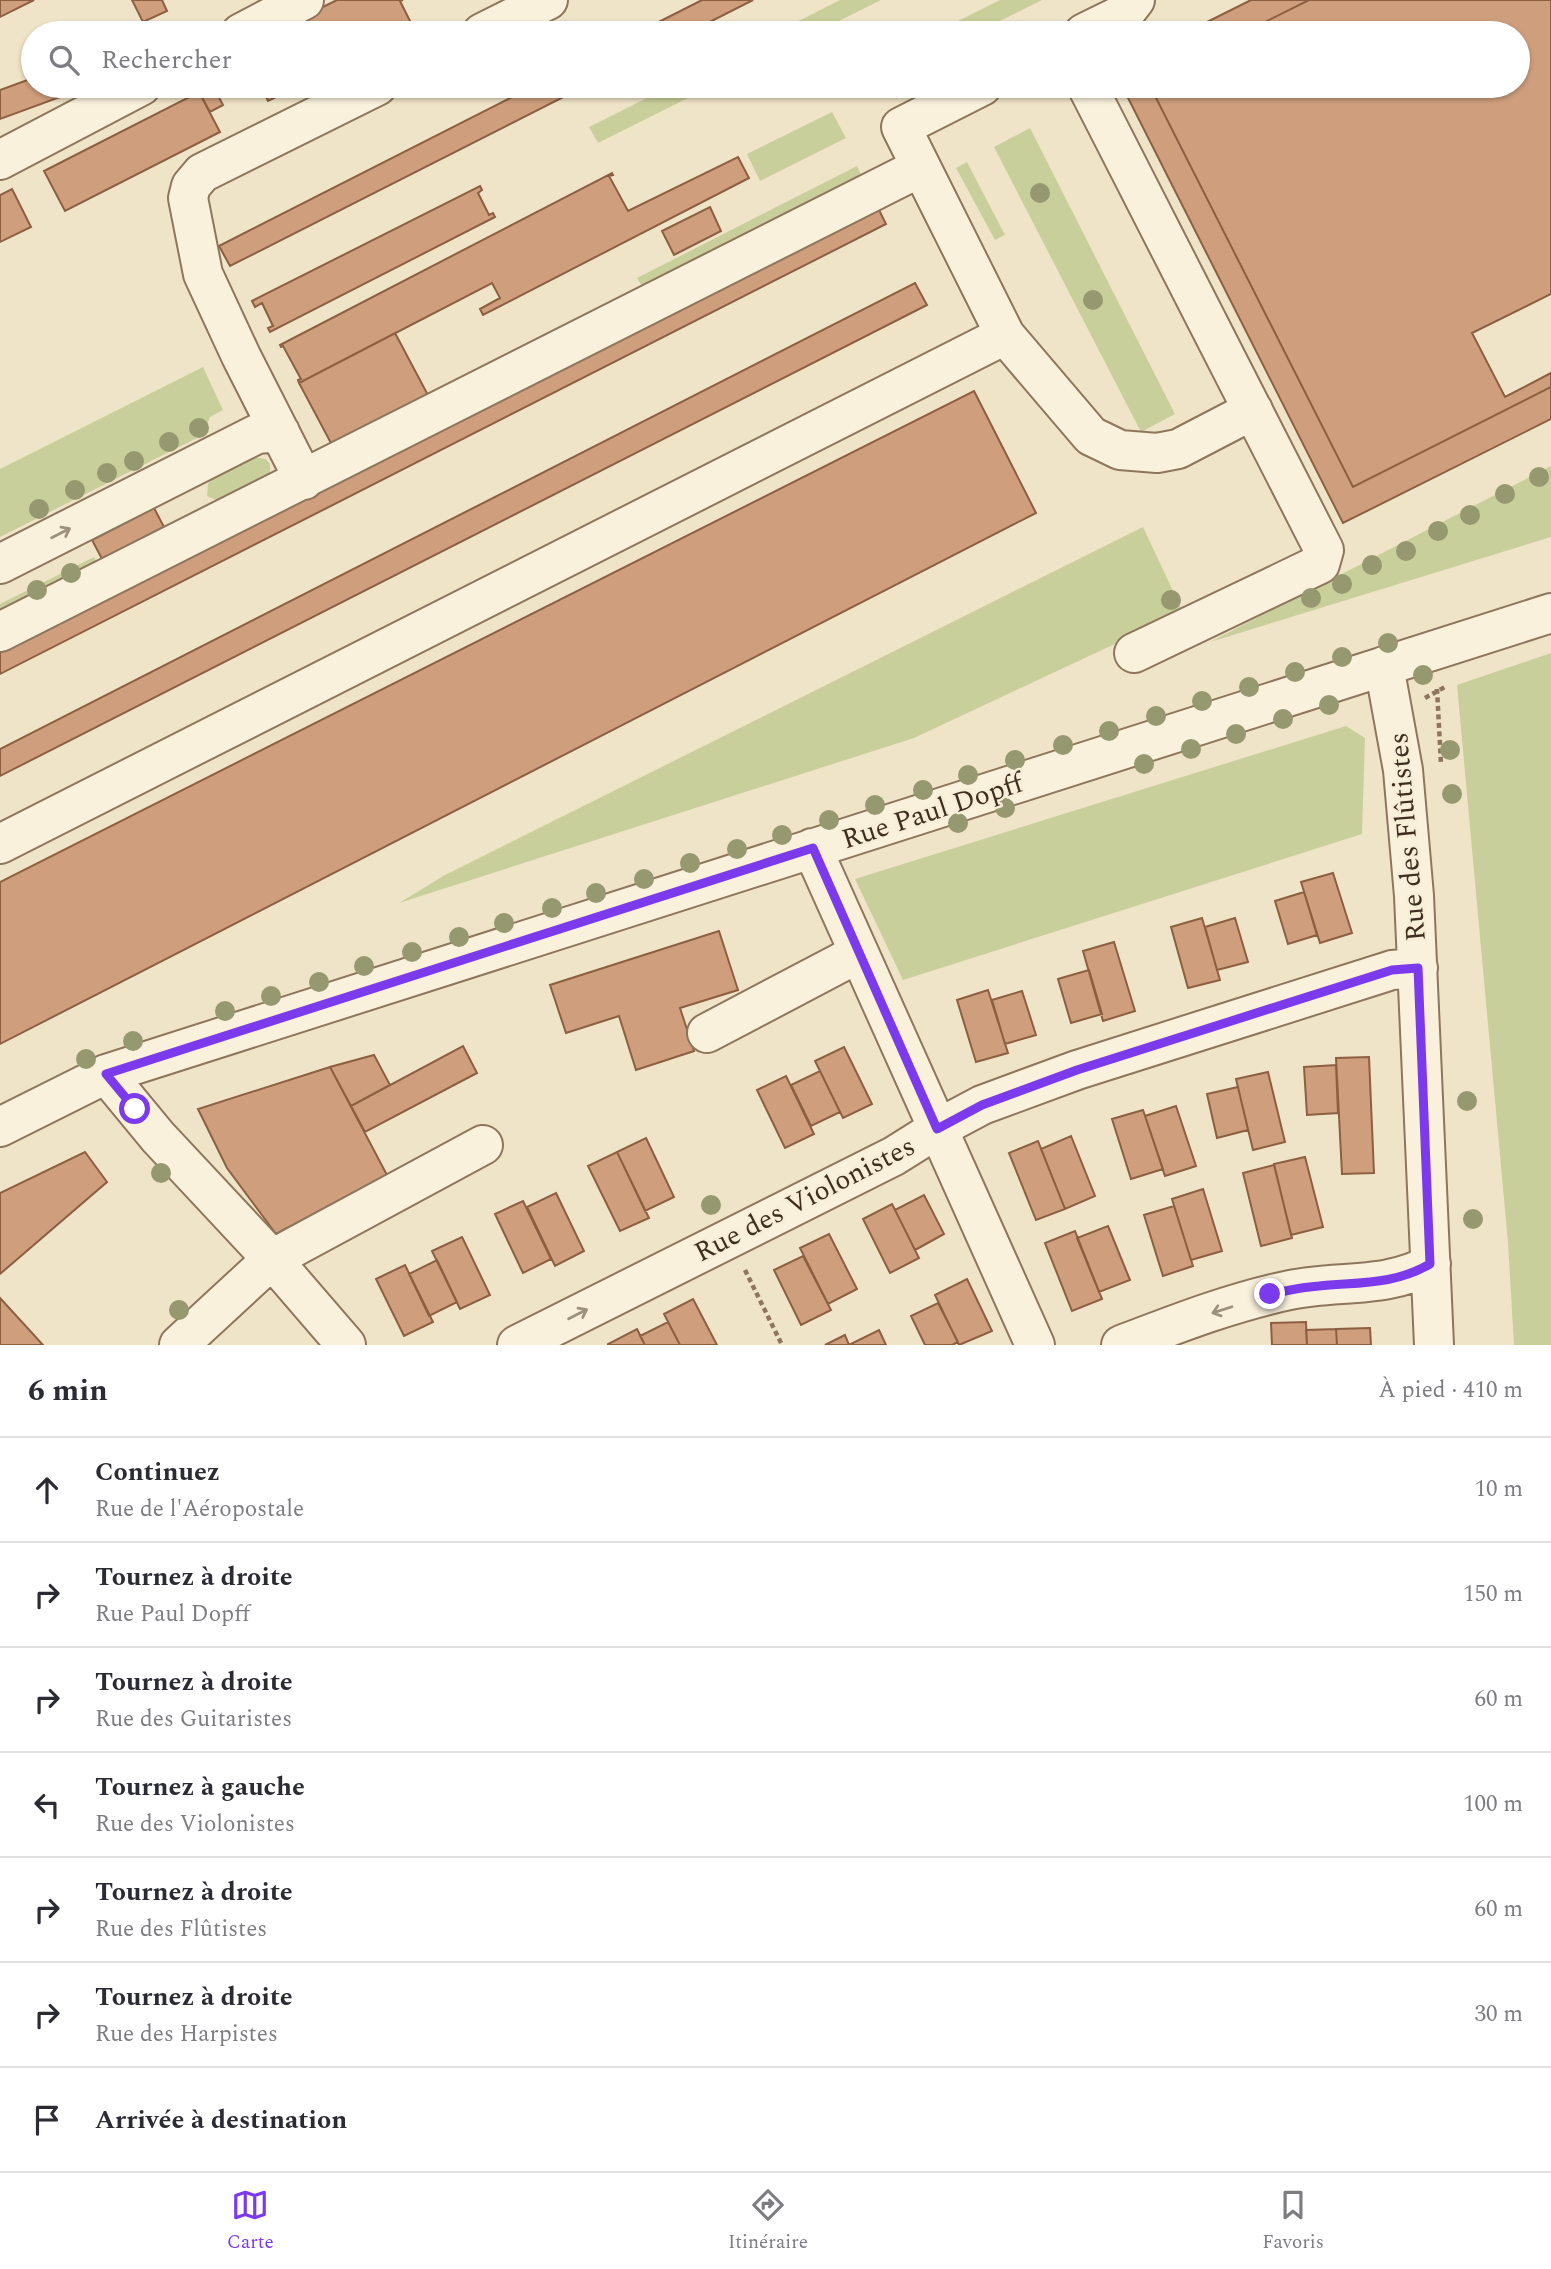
<!DOCTYPE html>
<html lang="fr">
<meta charset="utf-8">
<style>
:root{--surface:#fff;--page:#f7f7f7;--text:#2b2b33;--muted:#7c7c81;--line:#e1e1e2;--accent:#7c3aed}
body{margin:0;font-family:Spectral,serif;background:var(--page);color:var(--text)}
.stop{position:absolute;width:21px;height:21px;margin:-16px;border:5px solid #7c3aed;border-radius:50%;background:#fff}
.stop.end{background:#7c3aed;border-color:#fff;box-shadow:0 2px 7px #0008}
.list{margin:0;padding:0;list-style:none}
h2{display:flex;justify-content:space-between;align-items:center;height:91px;margin:0;padding:0 28px;font-size:30px}
h2 small{font-size:23px;font-weight:400;color:var(--muted)}
.list li{display:grid;grid-template-columns:46px 1fr auto;gap:21px;align-items:center;box-sizing:border-box;height:105px;padding:0 28px;border-top:2px solid var(--line)}
.list b{display:block;font-size:26px;white-space:nowrap}
.list p{margin:0;font-size:23px;white-space:nowrap;color:var(--muted)}
.list em{font-size:23px;font-style:normal;color:var(--muted)}
.icon{flex:none;width:38px;height:38px;fill:none;stroke:currentColor;stroke-width:2;stroke-linecap:round;stroke-linejoin:round}
.map{position:relative;flex:none;width:1551px;height:1345px;overflow:hidden}
.search{position:absolute;background:var(--surface);box-shadow:0 2px 5px #0004;left:21px;right:21px;top:21px;height:77px;display:flex;align-items:center;gap:18px;box-sizing:border-box;padding:0 24px;border-radius:38px;color:var(--muted);font-size:26px}
.sheet{height:826px;background:var(--surface)}
nav{display:flex;justify-content:space-around;align-items:center;box-sizing:border-box;height:98px;border-top:2px solid var(--line);background:var(--surface);font-size:19px;color:var(--muted)}
nav a{display:grid;justify-items:center;gap:4px}
nav .on{color:var(--accent)}
.map>svg:first-child{display:block}
</style>
<div class="map">
<svg width="1551" height="1345" viewBox="0 0 1551 1345">
<rect width="100%" height="100%" fill="#f0e4c8"/>
<path fill="#c9cf9b" d="M 840,0 L 881,0 L 815,33 L 775,33 Z
M 1000,0 L 1042,0 L 976,33 L 934,33 Z
M 671,86 L 712,86 L 598,143 L 589,127 Z
M 832,112 L 846,138 L 760,181 L 747,154 Z
M 1030,128 L 1175,414 L 1141,432 L 994,147 Z
M 967,162 L 1005,235 L 995,240 L 956,168 Z
M 857,166 L 862,177 L 643,288 L 637,278 Z
M 203,367 L 223,410 L 210,417 L 203,435 L 0,537 L 0,469 Z
M 254,457 L 266,459 L 270,464 L 270,475 L 218,501 L 207,496 L 208,484 L 212,478 Z
M 1551,466 L 1551,537 L 1210,642 Z
M 1143,527 L 1183,612 L 914,738 L 399,903 L 445,875 Z
M 94,557 L 98,565 L 0,614 L 0,604 Z
M 1551,653 L 1551,1345 L 1514,1345 L 1508,1243 L 1457,685 Z
M 1346,726 L 1365,738 L 1362,834 L 903,980 L 855,879 Z"/>
<path fill="#cf9f7d" stroke="#8d5f41" stroke-width="2" d="M 0,0 L 34,0 L 0,17 Z
M 132,0 L 162,0 L 167,11 L 143,22 Z
M 337,0 L 403,0 L 400,1 L 414,29 L 405,33 L 270,33 Z
M 702,0 L 753,0 L 688,33 L 637,33 Z
M 1251,0 L 1309,0 L 1243,33 L 1185,33 Z
M 1309,0 L 1551,0 L 1551,294 L 1472,333 L 1505,397 L 1551,373 L 1551,387 L 1353,487 L 1150,86 L 1518,86 L 1518,33 L 1243,33 Z
M 33,78 L 33,86 L 90,86 L 0,119 L 0,90 Z
M 211,86 L 213,86 L 223,105 L 210,112 L 199,92 Z
M 261,86 L 299,86 L 268,101 Z
M 534,86 L 585,86 L 230,266 L 219,246 Z
M 1122,86 L 1150,86 L 1353,487 L 1551,387 L 1551,419 L 1343,523 Z
M 199,92 L 220,132 L 65,211 L 44,171 Z
M 738,157 L 749,178 L 483,315 L 480,309 L 500,298 L 492,283 L 299,383 L 298,380 L 301,379 L 283,346 L 281,347 L 280,345 L 612,173 L 613,175 L 609,176 L 628,211 Z
M 480,186 L 482,190 L 478,193 L 489,215 L 493,213 L 495,217 L 270,332 L 268,328 L 273,326 L 262,303 L 255,307 L 252,301 Z
M 12,189 L 31,227 L 0,242 L 0,195 Z
M 875,202 L 886,224 L 0,674 L 0,646 Z
M 710,207 L 721,231 L 674,255 L 662,231 Z
M 915,283 L 927,305 L 0,776 L 0,749 Z
M 395,333 L 429,397 L 332,445 L 299,383 Z
M 974,391 L 1036,513 L 0,1044 L 0,882 Z
M 154,508 L 164,527 L 102,559 L 92,540 Z
M 1333,873 L 1352,933 L 1320,943 L 1301,882 Z
M 1304,892 L 1317,935 L 1288,944 L 1275,901 Z
M 1202,918 L 1220,980 L 1188,988 L 1171,927 Z
M 1235,918 L 1248,962 L 1217,970 L 1205,927 Z
M 719,931 L 738,990 L 680,1008 L 694,1051 L 636,1070 L 619,1016 L 566,1033 L 550,985 Z
M 1114,942 L 1135,1011 L 1103,1021 L 1083,951 Z
M 1089,970 L 1102,1014 L 1071,1023 L 1058,979 Z
M 988,990 L 1008,1053 L 976,1062 L 957,1000 Z
M 1022,991 L 1036,1035 L 1005,1044 L 992,1000 Z
M 463,1046 L 477,1073 L 365,1132 L 351,1106 Z
M 844,1047 L 872,1104 L 843,1118 L 815,1061 Z
M 374,1055 L 390,1085 L 351,1106 L 330,1067 Z
M 1369,1057 L 1374,1173 L 1342,1174 L 1336,1058 Z
M 1336,1065 L 1338,1113 L 1307,1115 L 1304,1067 Z
M 330,1067 L 387,1175 L 276,1234 L 227,1168 L 198,1109 Z
M 820,1071 L 840,1112 L 811,1126 L 791,1085 Z
M 1268,1072 L 1285,1142 L 1253,1150 L 1236,1079 Z
M 786,1076 L 814,1134 L 785,1148 L 757,1090 Z
M 1238,1087 L 1248,1130 L 1217,1138 L 1207,1094 Z
M 1176,1106 L 1196,1166 L 1165,1176 L 1145,1116 Z
M 1143,1110 L 1163,1169 L 1131,1179 L 1112,1119 Z
M 1071,1136 L 1095,1196 L 1065,1209 L 1041,1149 Z
M 646,1138 L 674,1197 L 645,1211 L 617,1152 Z
M 1038,1141 L 1065,1209 L 1036,1220 L 1009,1153 Z
M 85,1152 L 107,1182 L 0,1274 L 0,1193 Z
M 617,1152 L 649,1218 L 620,1231 L 588,1166 Z
M 1305,1157 L 1323,1227 L 1291,1235 L 1274,1164 Z
M 1274,1165 L 1292,1238 L 1261,1246 L 1243,1173 Z
M 1203,1189 L 1222,1251 L 1191,1260 L 1172,1199 Z
M 556,1193 L 584,1251 L 555,1266 L 527,1207 Z
M 924,1195 L 944,1234 L 915,1250 L 895,1210 Z
M 523,1201 L 551,1259 L 523,1273 L 495,1214 Z
M 892,1204 L 919,1258 L 890,1273 L 863,1219 Z
M 1174,1206 L 1193,1266 L 1163,1276 L 1144,1215 Z
M 1108,1226 L 1130,1280 L 1099,1292 L 1077,1238 Z
M 1075,1231 L 1102,1299 L 1072,1311 L 1045,1243 Z
M 829,1234 L 857,1289 L 828,1304 L 800,1248 Z
M 462,1237 L 490,1295 L 460,1309 L 432,1251 Z
M 803,1256 L 831,1310 L 801,1325 L 774,1270 Z
M 437,1260 L 457,1302 L 429,1316 L 409,1274 Z
M 405,1265 L 433,1322 L 404,1336 L 376,1279 Z
M 967,1279 L 992,1331 L 959,1345 L 935,1295 Z
M 0,1298 L 43,1345 L 0,1345 Z
M 693,1299 L 717,1345 L 680,1345 L 664,1314 Z
M 938,1303 L 958,1342 L 952,1345 L 925,1345 L 911,1316 Z
M 668,1322 L 680,1345 L 645,1345 L 640,1336 Z
M 1306,1322 L 1307,1345 L 1272,1345 L 1271,1323 Z
M 1370,1328 L 1371,1345 L 1337,1345 L 1336,1329 Z
M 637,1329 L 645,1345 L 608,1345 L 608,1344 Z
M 1336,1329 L 1337,1345 L 1307,1345 L 1306,1330 Z
M 879,1330 L 886,1345 L 849,1345 Z
M 845,1335 L 849,1345 L 825,1345 Z"/>
<g fill="none" stroke-linecap="round" stroke-linejoin="round">
<g stroke="#8d765c" stroke-width="42">
<path id="minor" d="M 241,33 L 304,0
M 482,33 L 548,0
M 1084,33 L 1125,13 L 1135,0
M 1087,86 L 1324,550 L 1320,564 L 1134,653
M 0,160 L 141,86
M 1005,335 L 1091,436 L 1120,450 L 1157,453 L 1178,449 L 1253,410
M 304,480 L 241,356 L 203,274 L 188,198 L 191,186 L 202,173 L 377,86
M 0,564 L 257,434 L 280,432
M 0,632 L 921,167 L 901,127 L 982,86
M 1384,666 L 1403,770 L 1414,896 L 1434,1345
M 0,844 L 1005,335 L 921,167
M 812,848 L 1035,1345
M 707,1033 L 859,953
M 106,1074 L 158,1137 L 272,1259 L 346,1345
M 0,1127 L 106,1074 L 1551,613
M 179,1345 L 272,1259 L 483,1145
M 517,1345 L 894,1156 L 937,1129 L 982,1105 L 1077,1070 L 1392,970 L 1418,968
M 1121,1345 C 1176,1324 1232,1302 1290,1290 C 1338,1280 1387,1289 1431,1264"/>
</g>
<path stroke="#8d765c" stroke-width="4.5" stroke-dasharray="5 3.5" stroke-linecap="butt" d="M 1437,689 L 1441,764
M 1425,698 L 1445,687
M 745,1270 L 782,1345"/>
<use href="#minor" stroke="#faf1dc" stroke-width="38"/>
</g>
<g fill="#96986f">
<circle cx="1040" cy="193" r="10"/>
<circle cx="1093" cy="300" r="10"/>
<circle cx="199" cy="428" r="10"/>
<circle cx="169" cy="442" r="10"/>
<circle cx="134" cy="461" r="10"/>
<circle cx="107" cy="473" r="10"/>
<circle cx="1539" cy="477" r="10"/>
<circle cx="75" cy="490" r="10"/>
<circle cx="1505" cy="494" r="10"/>
<circle cx="39" cy="509" r="10"/>
<circle cx="1470" cy="515" r="10"/>
<circle cx="1438" cy="531" r="10"/>
<circle cx="1406" cy="551" r="10"/>
<circle cx="1372" cy="565" r="10"/>
<circle cx="71" cy="573" r="10"/>
<circle cx="1342" cy="584" r="10"/>
<circle cx="37" cy="590" r="10"/>
<circle cx="1311" cy="598" r="10"/>
<circle cx="1171" cy="600" r="10"/>
<circle cx="1388" cy="643" r="10"/>
<circle cx="1342" cy="657" r="10"/>
<circle cx="1295" cy="672" r="10"/>
<circle cx="1423" cy="675" r="10"/>
<circle cx="1249" cy="687" r="10"/>
<circle cx="1202" cy="701" r="10"/>
<circle cx="1329" cy="705" r="10"/>
<circle cx="1156" cy="716" r="10"/>
<circle cx="1283" cy="719" r="10"/>
<circle cx="1109" cy="731" r="10"/>
<circle cx="1236" cy="734" r="10"/>
<circle cx="1063" cy="745" r="10"/>
<circle cx="1191" cy="749" r="10"/>
<circle cx="1450" cy="750" r="10"/>
<circle cx="1015" cy="760" r="10"/>
<circle cx="1144" cy="764" r="10"/>
<circle cx="968" cy="775" r="10"/>
<circle cx="923" cy="790" r="10"/>
<circle cx="1452" cy="794" r="10"/>
<circle cx="875" cy="805" r="10"/>
<circle cx="1005" cy="808" r="10"/>
<circle cx="829" cy="820" r="10"/>
<circle cx="958" cy="823" r="10"/>
<circle cx="782" cy="835" r="10"/>
<circle cx="737" cy="849" r="10"/>
<circle cx="690" cy="863" r="10"/>
<circle cx="644" cy="879" r="10"/>
<circle cx="596" cy="893" r="10"/>
<circle cx="552" cy="908" r="10"/>
<circle cx="504" cy="923" r="10"/>
<circle cx="459" cy="937" r="10"/>
<circle cx="412" cy="952" r="10"/>
<circle cx="364" cy="966" r="10"/>
<circle cx="319" cy="982" r="10"/>
<circle cx="271" cy="996" r="10"/>
<circle cx="225" cy="1011" r="10"/>
<circle cx="133" cy="1041" r="10"/>
<circle cx="86" cy="1059" r="10"/>
<circle cx="1467" cy="1101" r="10"/>
<circle cx="161" cy="1173" r="10"/>
<circle cx="711" cy="1205" r="10"/>
<circle cx="1473" cy="1219" r="10"/>
<circle cx="179" cy="1310" r="10"/>
</g>
<defs><path id="oneway-shaft" d="M-6 0H5M1.5-3L5.5 0L1.5 3" fill="none" stroke-width="1.6" stroke-linecap="round" stroke-linejoin="round" transform="scale(1.75)"/></defs>
<g stroke="#9c907e">
<use href="#oneway-shaft" transform="translate(61 533) rotate(-27)"/>
<use href="#oneway-shaft" transform="translate(1222 1310) rotate(162)"/>
<use href="#oneway-shaft" transform="translate(578 1314) rotate(-27)"/>
</g>
<g fill="none" stroke-linecap="round" stroke-linejoin="round">
<path stroke="#7c3aed" stroke-width="9" d="M 135,1109 L 106,1074 L 813,848 L 937,1129 L 982,1105 L 1077,1070 L 1392,970 L 1418,968 L 1430,1264 C 1394,1285 1359,1282 1319,1286 C 1302,1287 1286,1291 1270,1294"/>
</g>
<g text-anchor="middle" stroke-width="5" stroke-linejoin="round" paint-order="stroke">
<g font-size="28" fill="#3d2e20" stroke="#f7eed8">
<text transform="translate(932 810) rotate(-18)" y="10">Rue Paul Dopff</text>
<text transform="translate(1406 837) rotate(-95)" y="10">Rue des Flûtistes</text>
<text transform="translate(804 1198) rotate(-27)" y="10">Rue des Violonistes</text>
</g>
</g>
</svg>
<div class="stop" style="left:135px;top:1109px"></div>
<div class="stop end" style="left:1270px;top:1294px"></div>
<div class="search"><svg class="icon" aria-label="search" viewBox="0 0 24 24"><circle cx="10" cy="10" r="6"/><path d="M15 15l6 6"/></svg>Rechercher</div>
</div>
<section class="sheet">
<h2>6 min<small>À pied · 410 m</small></h2>
<ul class="list">
<li><svg class="icon" aria-label="ahead" viewBox="0 0 24 24"><path d="M12 20V5M6 11l6-6 6 6"/></svg><div><b>Continuez</b><p>Rue de l'Aéropostale</p></div><em>10 m</em></li>
<li><svg class="icon" aria-label="right" viewBox="0 0 24 24"><path d="M7 20v-9h11M14 6l5 5-5 5"/></svg><div><b>Tournez à droite</b><p>Rue Paul Dopff</p></div><em>150 m</em></li>
<li><svg class="icon" aria-label="right" viewBox="0 0 24 24"><path d="M7 20v-9h11M14 6l5 5-5 5"/></svg><div><b>Tournez à droite</b><p>Rue des Guitaristes</p></div><em>60 m</em></li>
<li><svg class="icon" aria-label="left" viewBox="0 0 24 24"><path d="M17 20v-9H6M10 6l-5 5 5 5"/></svg><div><b>Tournez à gauche</b><p>Rue des Violonistes</p></div><em>100 m</em></li>
<li><svg class="icon" aria-label="right" viewBox="0 0 24 24"><path d="M7 20v-9h11M14 6l5 5-5 5"/></svg><div><b>Tournez à droite</b><p>Rue des Flûtistes</p></div><em>60 m</em></li>
<li><svg class="icon" aria-label="right" viewBox="0 0 24 24"><path d="M7 20v-9h11M14 6l5 5-5 5"/></svg><div><b>Tournez à droite</b><p>Rue des Harpistes</p></div><em>30 m</em></li>
<li><svg class="icon" aria-label="arrive" viewBox="0 0 24 24"><path d="M6 21V4h12l-3 4 3 4H6"/></svg><div><b>Arrivée à destination</b></div></li>
</ul>
</section>
<nav>
<a class="on"><svg class="icon" aria-label="map" viewBox="0 0 24 24"><path d="M3 6l6-2 6 2 6-2v14l-6 2-6-2-6 2zM9 4v14M15 6v14"/></svg>Carte</a>
<a><svg class="icon" aria-label="directions" viewBox="0 0 24 24"><path d="M12 3l9 9-9 9-9-9zM9 14v-3h6M13 9l2 2-2 2"/></svg>Itinéraire</a>
<a><svg class="icon" aria-label="saved" viewBox="0 0 24 24"><path d="M7 4h10v16l-5-4-5 4z"/></svg>Favoris</a>
</nav>
